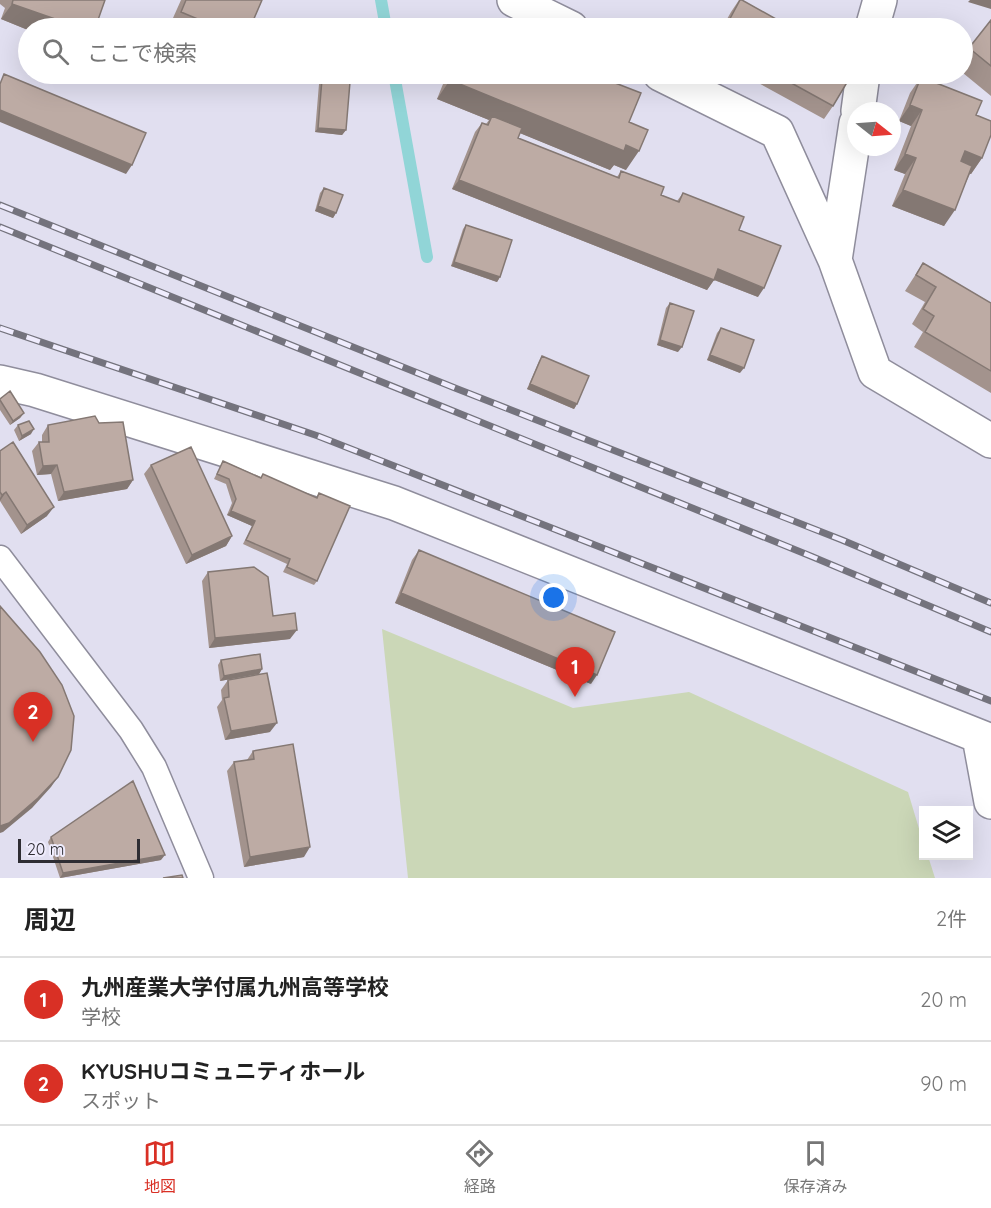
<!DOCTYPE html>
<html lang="ja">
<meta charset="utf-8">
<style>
:root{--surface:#fff;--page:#f2f2f2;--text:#222;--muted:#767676;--line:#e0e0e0;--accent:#d93025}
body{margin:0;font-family:Quicksand,"Noto Sans JP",sans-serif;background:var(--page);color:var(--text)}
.controls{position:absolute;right:18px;bottom:18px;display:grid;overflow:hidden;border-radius:0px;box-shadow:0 6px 24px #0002}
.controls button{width:54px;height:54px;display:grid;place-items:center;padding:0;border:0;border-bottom:2px solid var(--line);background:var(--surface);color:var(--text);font:30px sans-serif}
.compass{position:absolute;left:847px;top:102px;width:54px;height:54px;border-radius:50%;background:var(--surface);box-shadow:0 6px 24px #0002;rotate:107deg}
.scale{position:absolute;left:18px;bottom:15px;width:122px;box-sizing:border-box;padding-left:6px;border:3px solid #2e2d33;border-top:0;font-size:16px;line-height:21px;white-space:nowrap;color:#2e2d33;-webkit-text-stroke:4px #efecfd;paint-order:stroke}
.you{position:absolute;left:554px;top:598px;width:21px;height:21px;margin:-15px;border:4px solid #fff;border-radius:50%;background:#1a73e8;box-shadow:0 0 0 9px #1a73e833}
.badge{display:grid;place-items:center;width:39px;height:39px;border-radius:50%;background:var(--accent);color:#fff;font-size:20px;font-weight:700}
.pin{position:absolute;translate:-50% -50px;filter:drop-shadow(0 2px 3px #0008)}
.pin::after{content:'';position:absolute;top:32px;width:21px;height:18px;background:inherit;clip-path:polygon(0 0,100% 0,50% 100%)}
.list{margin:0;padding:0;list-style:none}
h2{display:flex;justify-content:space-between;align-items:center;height:78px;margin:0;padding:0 24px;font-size:26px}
h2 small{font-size:20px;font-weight:400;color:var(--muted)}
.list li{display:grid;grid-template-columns:39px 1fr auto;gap:18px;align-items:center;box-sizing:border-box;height:84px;padding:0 24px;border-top:2px solid var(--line)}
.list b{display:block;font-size:22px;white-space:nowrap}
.list p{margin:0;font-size:20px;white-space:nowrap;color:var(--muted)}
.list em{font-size:20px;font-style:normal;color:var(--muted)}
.icon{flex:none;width:33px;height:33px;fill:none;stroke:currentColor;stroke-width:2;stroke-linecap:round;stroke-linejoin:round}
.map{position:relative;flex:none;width:991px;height:878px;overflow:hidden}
.search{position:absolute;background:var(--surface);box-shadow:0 6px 24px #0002;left:18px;right:18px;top:18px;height:66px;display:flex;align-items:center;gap:15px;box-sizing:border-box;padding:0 21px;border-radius:33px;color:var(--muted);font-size:22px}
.sheet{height:246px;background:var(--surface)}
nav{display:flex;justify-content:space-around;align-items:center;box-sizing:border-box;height:84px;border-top:2px solid var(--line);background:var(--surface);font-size:16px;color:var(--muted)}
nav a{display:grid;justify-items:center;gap:3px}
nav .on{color:var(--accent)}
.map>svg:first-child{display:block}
</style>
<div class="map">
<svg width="991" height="878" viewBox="0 0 991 878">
<rect width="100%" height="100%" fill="#e1dff0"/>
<path fill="#cbd7b7" d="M 382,629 L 573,708 L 689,692 L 908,792 L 923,842 L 924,856 L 928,856 L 935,878 L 408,878 Z"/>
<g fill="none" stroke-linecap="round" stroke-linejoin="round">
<path stroke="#91d5d7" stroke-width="12" d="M 381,0 L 386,28
M 394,74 L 427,257"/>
<g stroke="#8f8d9c" stroke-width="27">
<path id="lane" d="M 0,558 L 131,730 L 154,767 L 201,878"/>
</g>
<g stroke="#8f8d9c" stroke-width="36">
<path id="street" d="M 514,0 L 571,28
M 872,28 L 880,0
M 660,74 L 777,132 L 835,260 L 875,372 L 991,441
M 858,111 L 863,74
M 835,260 L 856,123
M 0,382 L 35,390 L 394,503 L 991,741
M 979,737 L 991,802"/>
</g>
<use href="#lane" stroke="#fff" stroke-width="24"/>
<use href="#street" stroke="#fff" stroke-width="33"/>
<g stroke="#74737d" stroke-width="7">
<path id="rail" d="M 0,205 L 455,388 L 842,540 L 991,603
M 0,227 L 813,557 L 991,632
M 0,328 L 318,436 L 991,701"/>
</g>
<use href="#rail" stroke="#efecfd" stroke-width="4.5" stroke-dasharray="14" stroke-linecap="butt"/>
</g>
<path fill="#a3938d" d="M 0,0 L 105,0 L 28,28 L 28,30 L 1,19 L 5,8 L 0,4 Z
M 181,0 L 262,0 L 250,28 L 172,28 L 169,27 Z
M 739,0 L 792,28 L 722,28 L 731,12 Z
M 991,20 L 991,96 L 963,73 L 963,58 Z
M 447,74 L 592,74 L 629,122 L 626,170 L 614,165 L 610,170 L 520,133 L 518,138 L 617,177 L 621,171 L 661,195 L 677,201 L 683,193 L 739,230 L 758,297 L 714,280 L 707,290 L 452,189 L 475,132 L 482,123 L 486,124 L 489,120 L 437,99 Z
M 742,74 L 852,74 L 833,106 L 824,119 Z
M 921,77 L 976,115 L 982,158 L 971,174 L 970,174 L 944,226 L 892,206 L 905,174 L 894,170 L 911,126 L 899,121 L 910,93 Z
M 322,79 L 346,130 L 342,135 L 315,132 L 319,84 Z
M 324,188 L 336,213 L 333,218 L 315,211 L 320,193 Z
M 466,225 L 500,277 L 497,282 L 451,266 L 463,229 Z
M 923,263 L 991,303 L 991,393 L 914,347 L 923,332 L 912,324 L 925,302 L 905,291 Z
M 670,303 L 678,352 L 657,345 L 666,308 Z
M 721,328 L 740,373 L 707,360 L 717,333 Z
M 542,356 L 577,404 L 574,409 L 527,389 L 539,361 Z
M 0,399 L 24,413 L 20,418 L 10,425 L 0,410 Z
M 99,423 L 133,480 L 127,489 L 58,501 L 51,474 L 37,475 L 32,451 L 39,442 L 42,442 L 42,435 L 48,425 Z
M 18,425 L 31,434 L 19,441 L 14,430 Z
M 0,451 L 47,516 L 21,534 L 0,501 Z
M 223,461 L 261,477 L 263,474 L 316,498 L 319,493 L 317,581 L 314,585 L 283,572 L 287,564 L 243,544 L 252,526 L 227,515 L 232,503 L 226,484 L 214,479 Z
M 151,465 L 232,536 L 226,546 L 186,564 L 144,474 Z
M 419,550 L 591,684 L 395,603 L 412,560 Z
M 208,572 L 273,616 L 290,639 L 209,648 L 202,581 Z
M 221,660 L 262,669 L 259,674 L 220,681 L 218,665 Z
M 228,680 L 270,732 L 225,740 L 217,707 L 222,700 L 221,690 Z
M 253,751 L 304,857 L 244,867 L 227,771 L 234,762 L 247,760 Z
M 51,837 L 161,860 L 60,878 L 48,842 Z"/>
<path fill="#847873" d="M 970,0 L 991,0 L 991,9 L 968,2 Z
M 12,4 L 83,24 L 98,20 L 92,28 L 28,28 L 28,30 L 1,19 Z
M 112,74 L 119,74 L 132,78 L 129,83 L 110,76 Z
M 450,80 L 626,145 L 639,151 L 626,170 L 614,165 L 610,170 L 490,121 L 492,116 L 489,120 L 437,99 Z
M 910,105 L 922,110 L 911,126 L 899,121 Z
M 0,110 L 132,165 L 126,174 L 0,122 Z
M 318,128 L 346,130 L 342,135 L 315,132 Z
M 965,151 L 982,158 L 971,174 L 954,167 Z
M 905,154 L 916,158 L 905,174 L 894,170 Z
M 459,180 L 714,280 L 707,290 L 452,189 Z
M 903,190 L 955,210 L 944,226 L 892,206 Z
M 318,206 L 336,213 L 333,218 L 315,211 Z
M 454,262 L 500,277 L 497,282 L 451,266 Z
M 718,269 L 764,288 L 758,297 L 712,279 Z
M 660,340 L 682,347 L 678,352 L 657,345 Z
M 710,355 L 744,368 L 740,373 L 707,360 Z
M 530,384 L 577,404 L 574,409 L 527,389 Z
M 24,413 L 20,418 L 10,425 L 13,421 Z
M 34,429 L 31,434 L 19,441 L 22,436 Z
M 57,465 L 51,474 L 37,475 L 43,466 Z
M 133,480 L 127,489 L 58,501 L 64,492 Z
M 6,492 L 0,501 L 0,498 L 2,495 Z
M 54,507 L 47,516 L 21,534 L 27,525 Z
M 231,511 L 255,521 L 252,526 L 227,515 Z
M 232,536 L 226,546 L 186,564 L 192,555 Z
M 401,593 L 597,675 L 591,684 L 395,603 Z
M 297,630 L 290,639 L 209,648 L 215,638 Z
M 262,669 L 259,674 L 220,681 L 224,676 Z
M 277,723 L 270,732 L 225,740 L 231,731 Z
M 58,777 L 51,787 L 32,808 L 3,832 L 0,833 L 0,826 Z
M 310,847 L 304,857 L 244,867 L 250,857 Z
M 165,855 L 161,860 L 60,878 L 63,873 Z"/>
<path fill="#bdaba4" stroke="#847873" stroke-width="1.5" d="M 13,0 L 105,0 L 98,20 L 83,24 L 81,28 L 12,4 Z
M 186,0 L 262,0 L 250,28 L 219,28 L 181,12 Z
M 740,0 L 742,0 L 792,28 L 725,28 Z
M 991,20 L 991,66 L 969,48 Z
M 473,25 L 480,28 L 471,28 Z
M 4,74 L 146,133 L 132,165 L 0,110 L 0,84 Z
M 119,74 L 134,74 L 132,78 Z
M 453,74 L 592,74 L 641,93 L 629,122 L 648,130 L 639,151 L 626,145 L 624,151 L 450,80 Z
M 775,74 L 852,74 L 833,106 Z
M 921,77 L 982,101 L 976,115 L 991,121 L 991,135 L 982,158 L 965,151 L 961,161 L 972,166 L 955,210 L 903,190 L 916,158 L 905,154 L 922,110 L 910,105 Z
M 322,79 L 350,82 L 346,130 L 318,128 Z
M 492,116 L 522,128 L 518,138 L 619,178 L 621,171 L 664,187 L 661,195 L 679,202 L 683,193 L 744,217 L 739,230 L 781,246 L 764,288 L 718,269 L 714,280 L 459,180 L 482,123 L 488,125 Z
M 324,188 L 343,195 L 336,213 L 318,206 Z
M 466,225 L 512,240 L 500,277 L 454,262 Z
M 923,263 L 991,303 L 991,371 L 925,332 L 934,316 L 923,309 L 936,287 L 916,275 Z
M 670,303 L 694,311 L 682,347 L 660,340 Z
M 721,328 L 754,340 L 744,368 L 710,355 Z
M 542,356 L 589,376 L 577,404 L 530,384 Z
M 10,391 L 24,413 L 13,421 L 0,400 L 0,399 Z
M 95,416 L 99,423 L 123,422 L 133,480 L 64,492 L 57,465 L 43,466 L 39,442 L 49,442 L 48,425 Z
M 29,421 L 34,429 L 22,436 L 18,425 Z
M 13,442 L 54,507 L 27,525 L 6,492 L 2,495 L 0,492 L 0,451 Z
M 191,447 L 232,536 L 192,555 L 151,465 Z
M 223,461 L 261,478 L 263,474 L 317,498 L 319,493 L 350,506 L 317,581 L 287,567 L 290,559 L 246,540 L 255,521 L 231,511 L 236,499 L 229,479 L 217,474 Z
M 419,550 L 615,632 L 597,675 L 401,593 Z
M 254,567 L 268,577 L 273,616 L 295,613 L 297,630 L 215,638 L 208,572 Z
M 0,606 L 40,652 L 62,685 L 74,716 L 71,750 L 58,777 L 38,798 L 9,823 L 0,826 Z
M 260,654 L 262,669 L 224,676 L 221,660 Z
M 267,673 L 277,723 L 231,731 L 224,698 L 229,697 L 228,680 Z
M 293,744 L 310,847 L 250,857 L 234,762 L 254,759 L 253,751 Z
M 133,781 L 165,855 L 63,873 L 51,837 Z
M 182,875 L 183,878 L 163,878 Z"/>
</svg>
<div class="controls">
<button><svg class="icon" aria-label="layers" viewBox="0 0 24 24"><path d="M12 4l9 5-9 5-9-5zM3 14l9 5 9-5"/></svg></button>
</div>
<svg class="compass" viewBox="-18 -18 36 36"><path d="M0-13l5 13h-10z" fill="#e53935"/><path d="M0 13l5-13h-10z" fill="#767676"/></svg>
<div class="scale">20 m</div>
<div class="you"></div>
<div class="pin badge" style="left:575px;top:697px">1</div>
<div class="pin badge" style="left:33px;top:742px">2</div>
<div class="search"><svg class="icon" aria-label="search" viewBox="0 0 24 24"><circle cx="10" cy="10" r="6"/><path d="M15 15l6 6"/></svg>ここで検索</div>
</div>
<section class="sheet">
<h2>周辺<small>2件</small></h2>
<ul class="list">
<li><span class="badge">1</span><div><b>九州産業大学付属九州高等学校</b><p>学校</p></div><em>20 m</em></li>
<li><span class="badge">2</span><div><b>KYUSHUコミュニティホール</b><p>スポット</p></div><em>90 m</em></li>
</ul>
</section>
<nav>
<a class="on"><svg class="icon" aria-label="map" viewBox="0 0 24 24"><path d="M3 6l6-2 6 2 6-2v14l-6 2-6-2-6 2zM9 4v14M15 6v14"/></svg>地図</a>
<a><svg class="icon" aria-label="directions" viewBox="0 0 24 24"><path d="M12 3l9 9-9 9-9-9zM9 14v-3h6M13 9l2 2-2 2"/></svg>経路</a>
<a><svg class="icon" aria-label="saved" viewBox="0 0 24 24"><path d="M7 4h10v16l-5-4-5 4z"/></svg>保存済み</a>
</nav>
